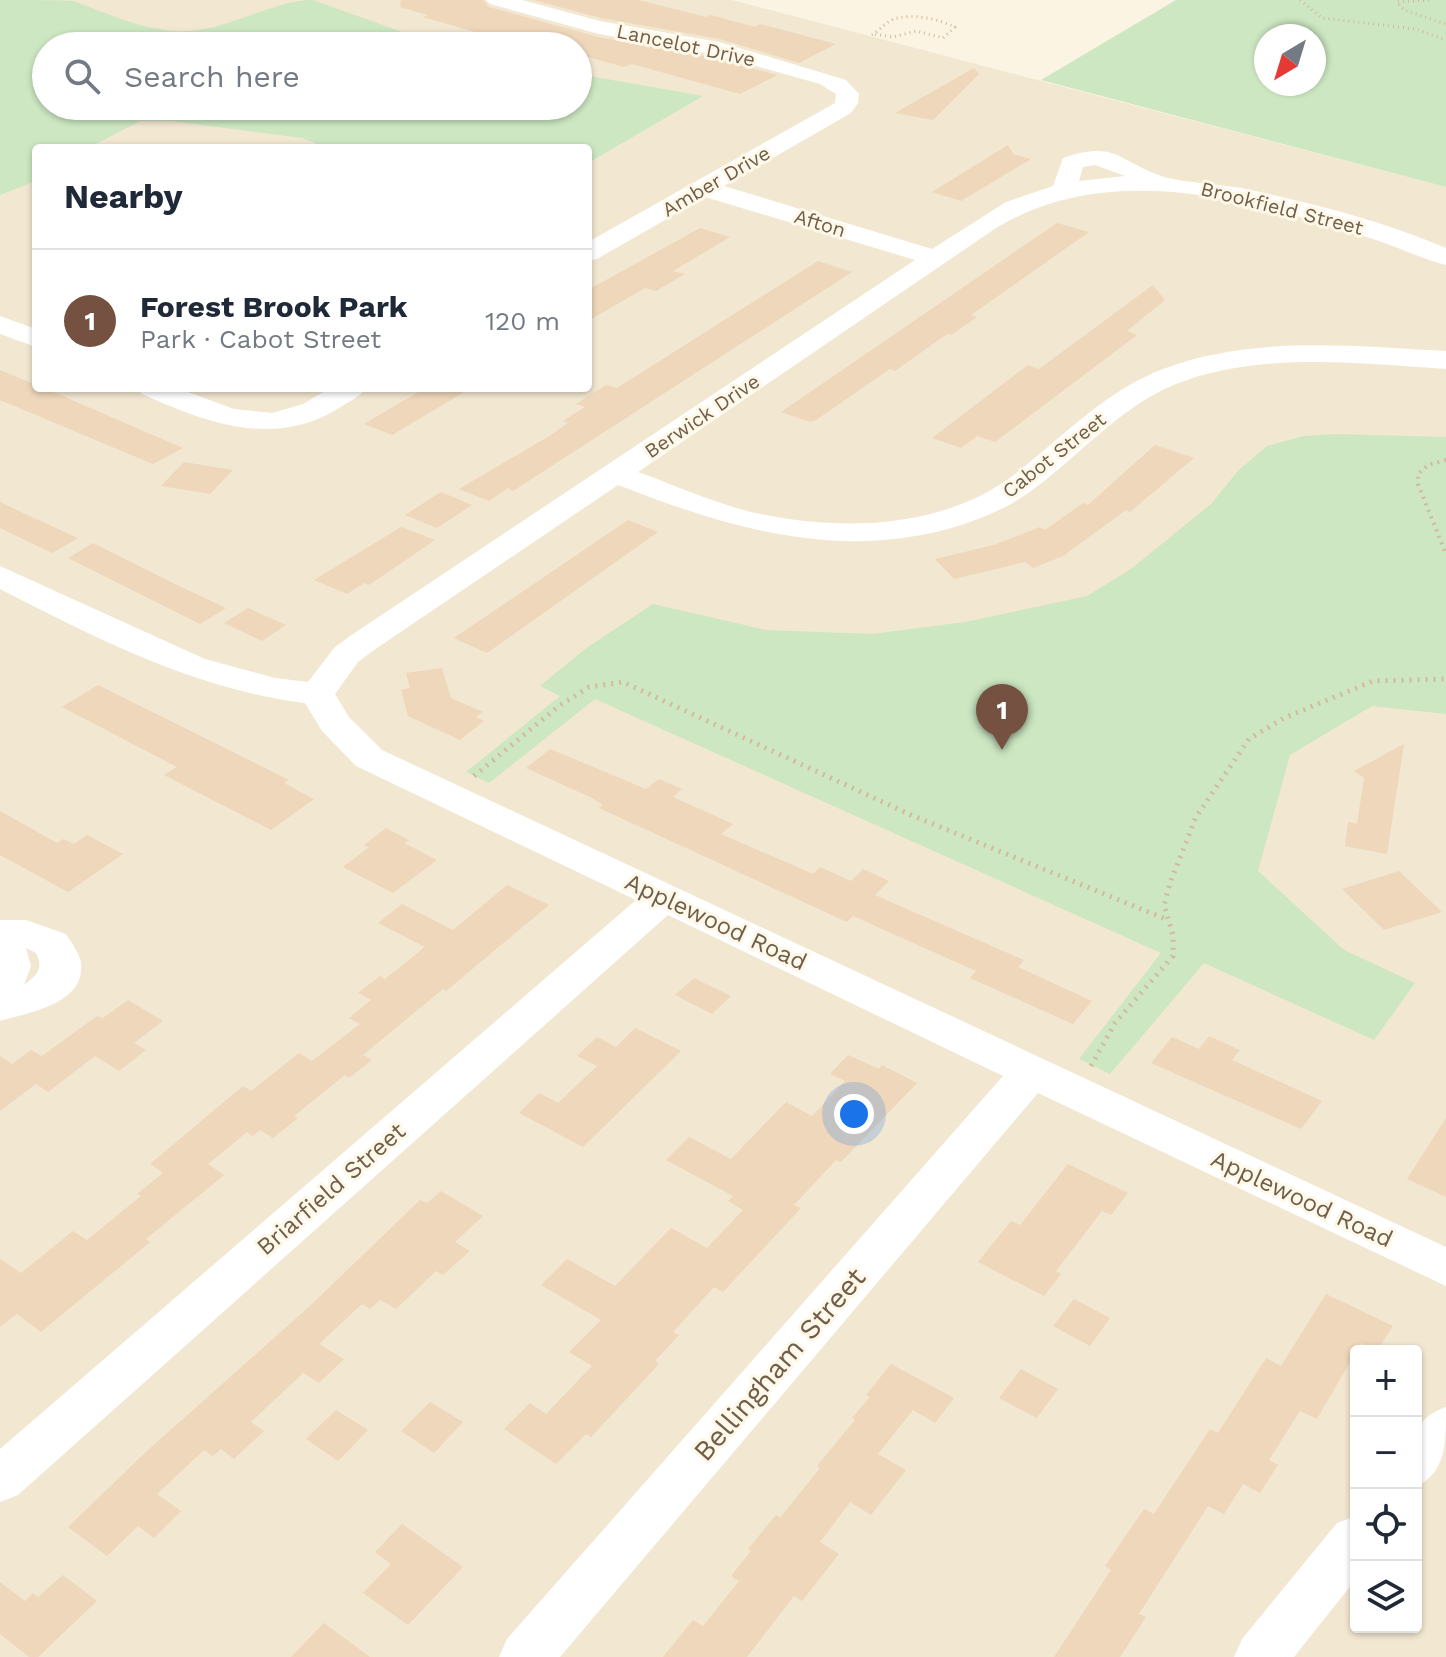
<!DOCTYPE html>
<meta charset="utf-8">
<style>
:root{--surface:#fff;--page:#f6f6f7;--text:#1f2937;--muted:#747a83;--line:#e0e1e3;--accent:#755141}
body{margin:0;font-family:"Work Sans",sans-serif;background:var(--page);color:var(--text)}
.controls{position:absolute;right:24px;bottom:24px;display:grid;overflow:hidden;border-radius:8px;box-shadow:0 2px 6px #0004}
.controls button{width:72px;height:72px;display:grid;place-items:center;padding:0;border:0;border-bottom:2px solid var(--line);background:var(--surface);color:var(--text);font:40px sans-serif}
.compass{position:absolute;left:1254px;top:24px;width:72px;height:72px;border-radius:50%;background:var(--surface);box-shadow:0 2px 6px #0004;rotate:218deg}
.you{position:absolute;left:854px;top:1114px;width:28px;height:28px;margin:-20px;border:6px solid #fff;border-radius:50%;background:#1a73e8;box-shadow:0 0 0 12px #1a73e833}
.badge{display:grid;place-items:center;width:52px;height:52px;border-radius:50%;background:var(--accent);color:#fff;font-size:26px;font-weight:700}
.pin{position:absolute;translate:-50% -66px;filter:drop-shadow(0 2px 4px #0008)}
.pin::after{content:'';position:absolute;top:42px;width:28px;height:24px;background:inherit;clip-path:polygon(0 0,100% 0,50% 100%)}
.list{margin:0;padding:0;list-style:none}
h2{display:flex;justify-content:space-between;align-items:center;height:104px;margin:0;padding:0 32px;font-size:34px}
h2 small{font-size:26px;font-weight:400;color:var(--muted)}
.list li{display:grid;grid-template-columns:52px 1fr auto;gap:24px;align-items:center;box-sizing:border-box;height:144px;padding:0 32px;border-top:2px solid var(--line)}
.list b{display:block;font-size:30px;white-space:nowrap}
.list p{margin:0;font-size:26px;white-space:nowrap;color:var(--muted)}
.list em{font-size:26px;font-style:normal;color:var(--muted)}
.icon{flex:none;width:44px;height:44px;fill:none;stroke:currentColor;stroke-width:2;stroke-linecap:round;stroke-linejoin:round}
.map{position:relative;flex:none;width:1446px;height:1657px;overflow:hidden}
.search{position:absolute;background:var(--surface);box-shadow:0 2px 6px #0004;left:32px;top:32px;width:560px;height:88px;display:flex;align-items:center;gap:20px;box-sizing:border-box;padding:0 28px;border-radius:44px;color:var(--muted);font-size:30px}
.panel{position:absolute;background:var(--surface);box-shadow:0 2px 6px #0004;left:32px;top:144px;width:560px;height:248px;border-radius:8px}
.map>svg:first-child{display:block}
</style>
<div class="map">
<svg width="1446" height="1657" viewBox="0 0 1446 1657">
<rect width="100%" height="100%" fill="#fbf4e2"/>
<path fill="#f2e7d1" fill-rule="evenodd" d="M 0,0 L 732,0 L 1446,187 L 1446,1657 L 0,1657 ZM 46,46 L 578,46 L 578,106 L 46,106 ZM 36,148 L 588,148 L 588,388 L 36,388 ZM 1356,1351 L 1416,1351 L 1416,1627 L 1356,1627 Z"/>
<path fill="#cce7c2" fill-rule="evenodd" d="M 0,0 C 18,0 58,0 73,1 C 106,13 139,29 177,31 C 225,34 270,0 313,0 L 416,37 L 454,46 L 46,46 L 46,106 L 578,106 L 578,74 L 703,96 L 588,163 L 588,148 L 327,148 L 302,138 L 171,121 L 140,121 L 88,148 L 36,148 L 36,181 L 0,195 Z
M 1176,0 L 1446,0 L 1446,187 L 1041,80 ZM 1266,36 L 1314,36 L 1314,84 L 1266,84 Z
M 1336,434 L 1446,437 L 1446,714 L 1372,706 L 1290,755 L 1258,871 L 1344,950 L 1415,983 L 1374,1040 L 1204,963 L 1110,1074 L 1079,1059 L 1161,953 L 595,699 L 489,783 L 466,772 L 560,696 L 540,686 L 585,649 L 653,604 L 766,630 L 872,634 L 965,622 L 1087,596 L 1131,569 L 1211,504 L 1238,471 L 1267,446 L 1304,436 Z"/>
<path fill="#eed7bb" d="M 401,0 L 483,0 L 489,7 L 598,37 L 716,58 L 777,75 L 740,94 L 632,64 L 624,67 L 578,54 L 578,46 L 524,46 L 423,17 L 428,15 L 400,7 Z
M 534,0 L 638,0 L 706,17 L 711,15 L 755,27 L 760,24 L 836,44 L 799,63 L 720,39 L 601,18 Z
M 974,68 L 979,74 L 933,120 L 895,113 Z
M 1008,145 L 1013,154 L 1031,159 L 961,201 L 932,192 Z
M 1057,223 L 1089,232 L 971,315 L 977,317 L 951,335 L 947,334 L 895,371 L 890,369 L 816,420 L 810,422 L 781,412 Z
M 700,228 L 730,237 L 673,271 L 685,274 L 656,291 L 645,288 L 588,321 L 588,290 Z
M 818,261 L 852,272 L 513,491 L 508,488 L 489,501 L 459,489 L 551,435 L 568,423 L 563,421 L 585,407 L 576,404 L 606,385 L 617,388 Z
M 1153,285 L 1165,300 L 1127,331 L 1137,335 L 995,442 L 977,436 L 961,448 L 932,438 L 1028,365 L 1039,369 Z
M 0,370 L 36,385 L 36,388 L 44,388 L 183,448 L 153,464 L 12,405 L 0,400 Z
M 425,388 L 471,388 L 392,435 L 364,424 Z
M 1155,445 L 1194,458 L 1130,512 L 1126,510 L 1063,556 L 1033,568 L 1025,562 L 954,579 L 935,559 L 994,545 L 1040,527 L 1045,530 L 1083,503 L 1088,505 Z
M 184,462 L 233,470 L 210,494 L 161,486 Z
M 441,492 L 472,505 L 437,528 L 405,515 Z
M 0,502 L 36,519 L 78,538 L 52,553 L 0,528 Z
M 628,520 L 658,532 L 487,653 L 454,638 Z
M 401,527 L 435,540 L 369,585 L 364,583 L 347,594 L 314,580 Z
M 93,543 L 175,584 L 226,608 L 200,624 L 68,558 Z
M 248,608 L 286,625 L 262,641 L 224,623 Z
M 442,668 L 451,698 L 483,712 L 476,717 L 484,721 L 460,740 L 408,716 L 401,690 L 410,688 L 406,673 Z
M 98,685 L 289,780 L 284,783 L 314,799 L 271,830 L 164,775 L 177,767 L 62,707 Z
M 1404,744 L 1387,854 L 1345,846 L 1348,822 L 1357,824 L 1364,778 L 1354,771 Z
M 550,749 L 646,789 L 659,779 L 682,789 L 673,797 L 733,824 L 721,834 L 813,874 L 820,867 L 851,881 L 863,869 L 889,881 L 875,895 L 1024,960 L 1018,967 L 1092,1001 L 1073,1024 L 970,978 L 976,971 L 853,916 L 847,922 L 599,808 L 603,805 L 592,798 L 526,768 Z
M 0,811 L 57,843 L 63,839 L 74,844 L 87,835 L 123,854 L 68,892 L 0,855 Z
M 386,828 L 409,840 L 404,843 L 437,860 L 393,893 L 343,867 L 369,847 L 364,845 Z
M 1399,871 L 1442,912 L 1384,930 L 1342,889 Z
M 507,885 L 549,905 L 446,991 L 443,989 L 363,1055 L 372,1060 L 349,1078 L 345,1075 L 294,1116 L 298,1118 L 273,1138 L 260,1130 L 253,1136 L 247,1132 L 208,1164 L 224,1175 L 146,1239 L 150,1242 L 41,1332 L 17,1314 L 0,1327 L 0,1259 L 21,1273 L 73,1231 L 87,1240 L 141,1196 L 137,1194 L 163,1173 L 150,1164 L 243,1086 L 251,1091 L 299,1053 L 312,1061 L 360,1024 L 349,1018 L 371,1000 L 358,993 L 380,976 L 385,979 L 425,947 L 378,923 L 402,904 L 453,930 Z
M 694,978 L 731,996 L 712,1014 L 675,995 Z
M 128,1000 L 163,1021 L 134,1043 L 146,1050 L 119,1071 L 95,1056 L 48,1092 L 36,1084 L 0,1111 L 0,1056 L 12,1064 L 31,1050 L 42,1056 L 97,1016 L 103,1018 Z
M 635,1028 L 681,1051 L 583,1147 L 519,1113 L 539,1093 L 558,1103 L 597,1066 L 577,1056 L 597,1037 L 616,1047 Z
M 1209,1036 L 1240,1050 L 1232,1060 L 1322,1101 L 1301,1129 L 1151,1063 L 1172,1037 L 1199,1049 Z
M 848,1055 L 879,1069 L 882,1065 L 917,1083 L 841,1162 L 836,1160 L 794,1205 L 801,1208 L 723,1292 L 714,1287 L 673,1332 L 679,1335 L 655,1361 L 659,1364 L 591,1437 L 586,1434 L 556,1464 L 504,1429 L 530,1403 L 546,1414 L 592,1366 L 569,1352 L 601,1320 L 541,1285 L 567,1259 L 615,1286 L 671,1228 L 707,1248 L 743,1210 L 728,1201 L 733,1196 L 666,1160 L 689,1137 L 731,1159 L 786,1102 L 812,1116 L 845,1081 L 830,1074 Z
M 1446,1118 L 1446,1197 L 1407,1179 Z
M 1068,1164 L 1128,1193 L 1111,1215 L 1102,1211 L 1056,1271 L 1061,1274 L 1044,1296 L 978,1262 L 1011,1221 L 1020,1225 Z
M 441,1191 L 483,1216 L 455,1242 L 470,1251 L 443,1275 L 436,1271 L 396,1309 L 380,1300 L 370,1309 L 362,1304 L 319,1344 L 344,1359 L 319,1383 L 303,1373 L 251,1422 L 264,1431 L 234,1459 L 221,1449 L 213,1456 L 204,1450 L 157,1494 L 181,1511 L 154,1538 L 138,1526 L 107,1556 L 68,1527 L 148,1450 L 311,1305 L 420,1200 L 427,1203 Z
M 1326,1294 L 1393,1326 L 1377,1351 L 1361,1343 L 1317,1419 L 1300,1411 L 1269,1460 L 1278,1465 L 1260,1493 L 1243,1484 L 1224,1514 L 1208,1506 L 1139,1614 L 1146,1617 L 1120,1657 L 1054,1657 L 1111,1570 L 1105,1566 L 1144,1509 L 1154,1514 L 1210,1429 L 1218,1433 L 1266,1358 L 1281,1366 Z
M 1074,1299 L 1110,1318 L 1090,1346 L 1053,1326 Z
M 891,1364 L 954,1398 L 935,1423 L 913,1410 L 878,1454 L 906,1470 L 871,1515 L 850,1502 L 820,1542 L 839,1554 L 802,1601 L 794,1596 L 747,1657 L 663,1657 L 693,1620 L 703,1626 L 739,1581 L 731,1576 L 751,1551 L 748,1549 L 776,1515 L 780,1518 L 820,1468 L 817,1466 L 855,1420 L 852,1418 L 870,1397 L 866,1395 Z
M 1021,1369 L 1058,1389 L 1037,1418 L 999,1398 Z
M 430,1402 L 463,1422 L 434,1453 L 401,1431 Z
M 336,1410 L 368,1430 L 338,1461 L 306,1439 Z
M 402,1524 L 463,1567 L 408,1625 L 363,1593 L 391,1564 L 375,1552 Z
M 63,1575 L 97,1601 L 38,1657 L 29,1657 L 0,1634 L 0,1582 L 25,1601 L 33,1593 L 38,1597 Z
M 324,1623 L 370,1657 L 291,1657 Z"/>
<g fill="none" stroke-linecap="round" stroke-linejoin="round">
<path stroke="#d3ba9f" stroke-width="3" stroke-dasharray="1 4" stroke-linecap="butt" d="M 1300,0 L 1322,18 L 1416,29 L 1446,40
M 1429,0 L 1397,2 L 1404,10 L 1446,24
M 872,35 C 880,30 886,22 894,19 C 913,13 938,19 955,27 L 943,38 L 916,31 L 893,37 L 874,34"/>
<path stroke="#d3ba9f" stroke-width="4" stroke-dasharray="2 5" stroke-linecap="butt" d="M 1446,460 L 1428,465 L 1418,474 L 1418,484 L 1446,554"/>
<path stroke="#d3ba9f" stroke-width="5" stroke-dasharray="2 6" stroke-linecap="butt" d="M 474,776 L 559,706 L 589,687 L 623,682 L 911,815 L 1168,920
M 1091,1066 L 1115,1023 L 1173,956 L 1173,935 L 1164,905 L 1170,883 L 1196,817 L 1249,739 L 1284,718 L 1373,681 L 1446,679"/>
<path fill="#fff" fill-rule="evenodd" d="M 486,0 L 522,0 L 600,21 L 719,42 L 846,80 L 859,94 L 858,103 L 851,113 L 724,186 L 932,249 L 1006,202 L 1053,186 L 1063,158 C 1116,140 1118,161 1161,176 C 1181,183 1222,184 1246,189 C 1313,203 1383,221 1446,248 L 1446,265 C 1422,259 1400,248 1376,240 C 1256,201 1112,158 996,228 L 638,472 C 674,485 710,501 747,511 C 834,532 941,531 1015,474 C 1063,437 1105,391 1163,369 C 1253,335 1352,346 1446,351 L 1446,369 C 1361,364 1270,352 1187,380 C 1126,400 1085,451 1035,488 C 1009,508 979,520 948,529 C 832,560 726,527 618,485 L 374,650 L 358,662 L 335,694 L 349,717 L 382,750 L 1446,1247 L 1446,1286 L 1038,1093 L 560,1657 L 499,1657 L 507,1639 L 1003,1076 L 668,915 L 18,1495 L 0,1502 L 0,1449 L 636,900 L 356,766 L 322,731 L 305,703 C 194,689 98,639 0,589 L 0,566 L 205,659 L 275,678 L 308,682 L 334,648 L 350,636 L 915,260 L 705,197 L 597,259 L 588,261 L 588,242 L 835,103 L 836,94 L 820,84 L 717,55 L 599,34 L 490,4 ZM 1095,165 L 1125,176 L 1079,181 L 1083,167 Z
M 0,316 L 36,329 L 36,347 L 0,334 Z
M 137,388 L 177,388 L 234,409 L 272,413 L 303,404 L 330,388 L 366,388 C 359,398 346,403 336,410 C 271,448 205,422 142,394 Z
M 0,920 L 26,920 L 66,934 C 71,942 80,954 81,963 C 86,1004 28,1013 0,1021 ZM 26,948 L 36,953 C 44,969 37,975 24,985 L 31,966 Z
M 1446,1407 C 1446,1445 1446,1472 1416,1487 C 1416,1449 1404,1422 1446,1407 Z
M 1356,1516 L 1356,1579 L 1294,1657 L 1234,1657 L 1242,1639 L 1337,1523 Z"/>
</g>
<g text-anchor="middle" stroke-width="6" stroke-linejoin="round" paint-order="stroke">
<g font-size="20" fill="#705d4a" stroke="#fef8e8">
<text transform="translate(686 45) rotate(12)" y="7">Lancelot Drive</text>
<text transform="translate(716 181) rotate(-30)" y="7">Amber Drive</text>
<text transform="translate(1282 208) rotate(14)" y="7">Brookfield Street</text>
<text transform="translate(820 223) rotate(17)" y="7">Afton</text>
<text transform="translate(702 416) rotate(-34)" y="7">Berwick Drive</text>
<text transform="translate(1054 455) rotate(-38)" y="7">Cabot Street</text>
</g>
<g font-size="24" fill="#705d4a" stroke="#fef8e8">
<text transform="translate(716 922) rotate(25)" y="8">Applewood Road</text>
<text transform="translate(331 1189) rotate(-41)" y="8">Briarfield Street</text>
<text transform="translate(1302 1199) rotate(25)" y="8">Applewood Road</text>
</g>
<g font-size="28" fill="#705d4a" stroke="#fef8e8">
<text transform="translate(779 1364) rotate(-49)" y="10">Bellingham Street</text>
</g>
</g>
</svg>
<div class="controls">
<button>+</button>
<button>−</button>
<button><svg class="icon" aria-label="locate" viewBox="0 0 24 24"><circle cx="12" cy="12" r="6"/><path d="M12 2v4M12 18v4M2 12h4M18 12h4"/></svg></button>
<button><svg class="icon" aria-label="layers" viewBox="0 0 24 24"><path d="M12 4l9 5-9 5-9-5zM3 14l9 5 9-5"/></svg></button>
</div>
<svg class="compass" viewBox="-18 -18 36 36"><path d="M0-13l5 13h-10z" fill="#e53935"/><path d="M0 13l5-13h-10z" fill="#747a83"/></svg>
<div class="you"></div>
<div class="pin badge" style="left:1002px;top:750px">1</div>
<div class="search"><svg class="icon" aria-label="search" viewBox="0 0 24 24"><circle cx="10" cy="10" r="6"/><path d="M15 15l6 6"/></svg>Search here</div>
<section class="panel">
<h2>Nearby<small></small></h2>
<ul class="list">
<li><span class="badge">1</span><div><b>Forest Brook Park</b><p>Park · Cabot Street</p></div><em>120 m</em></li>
</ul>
</section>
</div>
